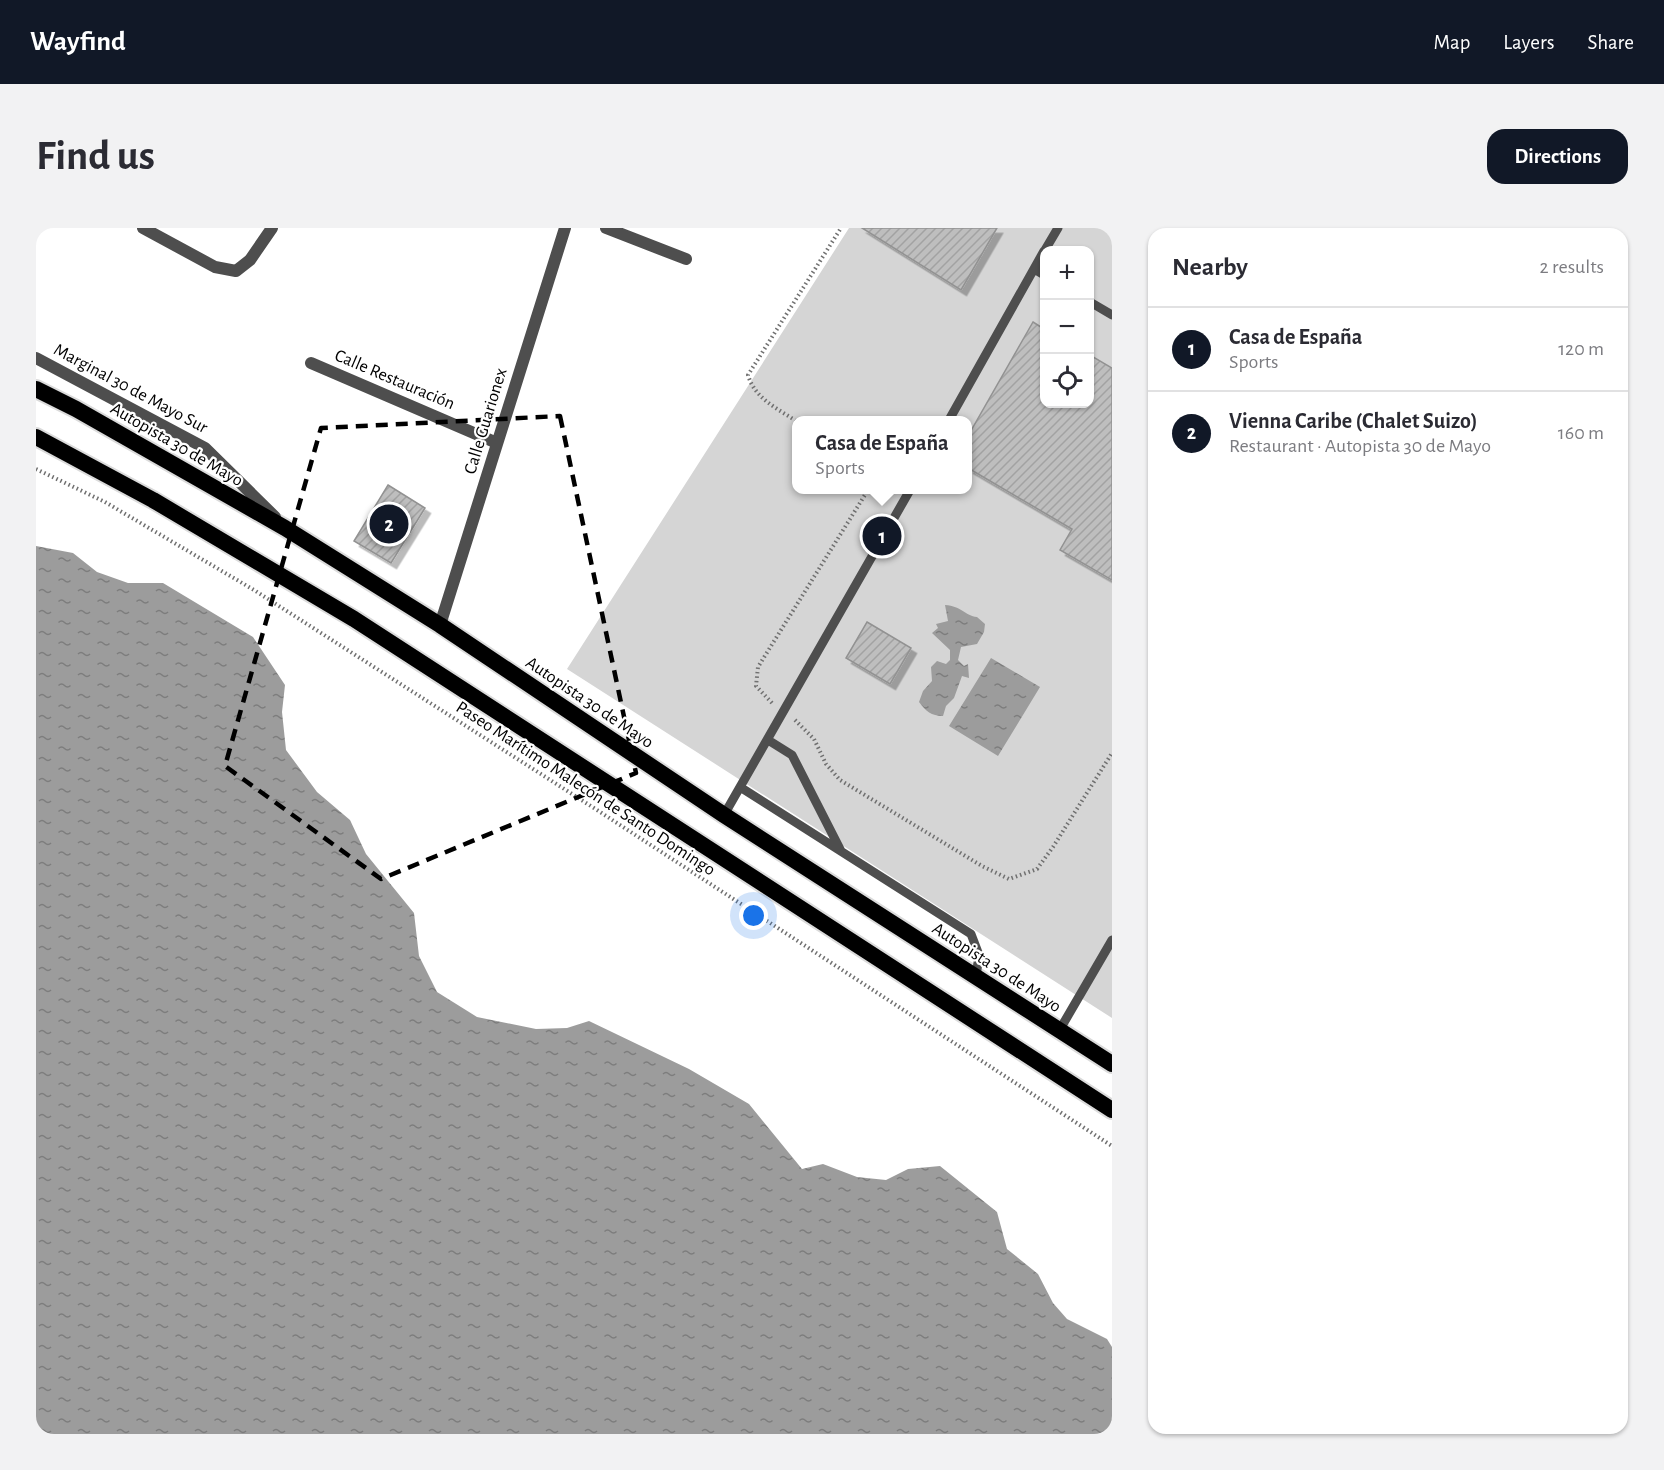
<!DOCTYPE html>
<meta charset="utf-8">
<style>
:root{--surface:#fff;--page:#f2f2f3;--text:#2b2b33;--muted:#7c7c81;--line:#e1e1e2;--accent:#111827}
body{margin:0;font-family:"Alegreya Sans",sans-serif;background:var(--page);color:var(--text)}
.controls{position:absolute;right:18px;top:18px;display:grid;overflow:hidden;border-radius:12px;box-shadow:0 2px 4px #0004}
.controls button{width:54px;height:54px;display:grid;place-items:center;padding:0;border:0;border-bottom:2px solid var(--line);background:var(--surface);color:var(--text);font:30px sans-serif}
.you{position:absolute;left:718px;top:688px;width:21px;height:21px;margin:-15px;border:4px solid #fff;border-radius:50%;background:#1a73e8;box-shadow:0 0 0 9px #1a73e833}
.badge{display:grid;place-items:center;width:39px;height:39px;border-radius:50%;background:var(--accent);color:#fff;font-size:20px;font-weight:700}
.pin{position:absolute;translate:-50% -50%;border:3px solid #fff;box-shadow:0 2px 6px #0006}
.popup{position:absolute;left:756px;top:188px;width:180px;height:78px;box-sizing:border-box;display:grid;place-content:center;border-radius:12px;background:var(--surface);filter:drop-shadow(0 2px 4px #0005);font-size:20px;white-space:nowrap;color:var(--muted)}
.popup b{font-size:22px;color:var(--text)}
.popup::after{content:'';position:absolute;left:50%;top:100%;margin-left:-12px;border:12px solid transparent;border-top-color:var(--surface)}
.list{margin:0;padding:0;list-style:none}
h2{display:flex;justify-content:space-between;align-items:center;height:78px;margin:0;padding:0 24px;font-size:26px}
h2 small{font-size:20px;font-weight:400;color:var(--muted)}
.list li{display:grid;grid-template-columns:39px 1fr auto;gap:18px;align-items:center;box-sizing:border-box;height:84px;padding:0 24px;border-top:2px solid var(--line)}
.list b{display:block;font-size:22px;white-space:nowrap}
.list p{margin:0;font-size:20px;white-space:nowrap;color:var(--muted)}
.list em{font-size:20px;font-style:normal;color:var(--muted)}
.icon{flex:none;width:33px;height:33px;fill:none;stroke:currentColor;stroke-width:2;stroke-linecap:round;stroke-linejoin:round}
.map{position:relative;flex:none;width:1076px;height:1206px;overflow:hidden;border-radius:18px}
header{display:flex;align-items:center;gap:36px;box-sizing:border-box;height:84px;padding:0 30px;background:var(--accent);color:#fff}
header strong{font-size:28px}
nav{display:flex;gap:33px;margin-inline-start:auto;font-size:21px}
.intro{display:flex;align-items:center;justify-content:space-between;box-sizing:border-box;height:144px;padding:0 36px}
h1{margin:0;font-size:42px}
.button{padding:15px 27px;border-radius:18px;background:var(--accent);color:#fff;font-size:21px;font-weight:700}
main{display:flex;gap:36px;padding:0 36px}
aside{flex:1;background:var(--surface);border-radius:18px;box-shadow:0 2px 4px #0004}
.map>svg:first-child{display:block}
</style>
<header>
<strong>Wayfind</strong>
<nav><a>Map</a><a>Layers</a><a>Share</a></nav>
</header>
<div class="intro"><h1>Find us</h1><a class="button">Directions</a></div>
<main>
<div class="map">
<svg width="1076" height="1206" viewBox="0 0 1076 1206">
<defs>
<pattern id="water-ripples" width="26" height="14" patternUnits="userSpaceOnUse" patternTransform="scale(1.5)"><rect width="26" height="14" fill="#9c9c9c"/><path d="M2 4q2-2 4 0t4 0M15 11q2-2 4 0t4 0" fill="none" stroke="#7d7d7d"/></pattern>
<pattern id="building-hatch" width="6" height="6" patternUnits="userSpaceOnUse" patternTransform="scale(1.5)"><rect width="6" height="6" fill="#bebebe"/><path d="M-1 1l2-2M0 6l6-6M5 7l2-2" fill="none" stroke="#a2a2a2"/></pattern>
<filter id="shadow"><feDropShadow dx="5.5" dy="5.5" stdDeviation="0" flood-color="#0004"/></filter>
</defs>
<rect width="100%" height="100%" fill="#fff"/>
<path fill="#d5d5d5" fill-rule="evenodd" d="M 813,0 L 1076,0 L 1076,790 L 531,441 ZM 1008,22 L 1054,22 L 1054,176 L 1008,176 ZM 760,192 L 932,192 L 932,262 L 760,262 Z"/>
<path fill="url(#water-ripples)" d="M 0,318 L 37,325 L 61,344 L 92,355 L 127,355 L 217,409 L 249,457 L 246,484 L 250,522 L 281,564 L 314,592 L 330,626 L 378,685 L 383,728 L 401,764 L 441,789 L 500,801 L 531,800 L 553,793 L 653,841 L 713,876 L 766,941 L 787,936 L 821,949 L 850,952 L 872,941 L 904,938 L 961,984 L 971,1021 L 1002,1046 L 1017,1075 L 1031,1091 L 1071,1111 L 1076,1119 L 1076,1206 L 0,1206 Z
M 909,377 C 926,378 929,388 941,389 L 949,396 L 948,404 L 941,416 L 925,419 L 922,432 L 928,438 L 932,436 L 933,450 L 926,448 L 918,470 L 910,478 L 907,488 C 895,488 890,483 883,474 L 887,463 L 896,453 L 895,439 L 901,433 L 910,436 L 914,432 L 914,422 L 896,405 L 902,400 L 900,396 L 912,393 Z
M 955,430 L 1004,459 L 962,528 L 913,498 Z"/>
<path fill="url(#building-hatch)" stroke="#929292" stroke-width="1.5" filter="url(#shadow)" d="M 826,0 L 961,0 L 925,62 Z
M 997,94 L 1008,101 L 1008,176 L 1054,176 L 1054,127 L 1076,140 L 1076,352 L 1024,322 L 1036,301 L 932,240 L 932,208 Z
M 352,257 L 389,280 L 355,335 L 318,313 Z
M 831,394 L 875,420 L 854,456 L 810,430 Z"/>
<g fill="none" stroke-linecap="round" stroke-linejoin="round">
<g stroke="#dbdbdb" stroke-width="20">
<path id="trunk" d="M 0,161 L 40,181 L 249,300 L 404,397 L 688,587 L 1076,836
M 0,209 L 117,272 L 318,391 L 1076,882"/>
</g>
<path stroke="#707070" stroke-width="4" stroke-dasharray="1.5 3" stroke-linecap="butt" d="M 760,193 C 741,180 719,171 712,147 L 805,0
M 0,241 L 69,274 L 218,362 L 561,582 L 1076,918
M 736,475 L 720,458 L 722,439 L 832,262
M 759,492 L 778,511 L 790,536 L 804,552 L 946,638 L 973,651 L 1001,641 L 1017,619 L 1076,525"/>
<path stroke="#4e4e4e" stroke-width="9" d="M 1009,22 L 1022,0
M 998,41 L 1008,47
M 1054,74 L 1076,87
M 913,192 L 1008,23
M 732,512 L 756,527 L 805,623
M 704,559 L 935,706 L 943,727 L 940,749
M 688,587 L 874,262
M 1023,803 L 1076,712"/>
<path stroke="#4e4e4e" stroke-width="12" d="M 107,0 L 179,39 L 200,43 L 214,32 L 236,0
M 570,0 L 650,31
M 0,130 L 169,220 L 239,289
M 275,135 L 461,215
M 404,397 L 529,0"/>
<use href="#trunk" stroke="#000" stroke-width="16"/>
</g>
<path fill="none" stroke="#000" stroke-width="4.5" stroke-dasharray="12 8" stroke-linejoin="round" d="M 524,188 L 600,545 L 345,651 L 189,538 L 285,200 Z"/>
<g text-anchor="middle" stroke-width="4.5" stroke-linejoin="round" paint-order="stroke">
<g font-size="18" fill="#000" stroke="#fff">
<text transform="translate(359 151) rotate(23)" y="6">Calle Restauración</text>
<text transform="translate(95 160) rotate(28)" y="6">Marginal 30 de Mayo Sur</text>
<text transform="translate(449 193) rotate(-73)" y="6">Calle Guarionex</text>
<text transform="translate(141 216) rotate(30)" y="6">Autopista 30 de Mayo</text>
<text transform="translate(554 474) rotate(34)" y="6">Autopista 30 de Mayo</text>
<text transform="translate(550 560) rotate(33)" y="6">Paseo Marítimo Malecón de Santo Domingo</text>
<text transform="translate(961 739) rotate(33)" y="6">Autopista 30 de Mayo</text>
</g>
</g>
</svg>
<div class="controls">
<button>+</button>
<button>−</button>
<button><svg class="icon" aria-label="locate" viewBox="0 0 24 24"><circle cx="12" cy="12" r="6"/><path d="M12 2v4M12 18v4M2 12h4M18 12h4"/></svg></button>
</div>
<div class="you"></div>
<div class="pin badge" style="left:846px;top:308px">1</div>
<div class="popup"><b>Casa de España</b>Sports</div>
<div class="pin badge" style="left:353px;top:296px">2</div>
</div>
<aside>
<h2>Nearby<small>2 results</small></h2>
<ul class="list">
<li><span class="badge">1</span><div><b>Casa de España</b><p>Sports</p></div><em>120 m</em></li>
<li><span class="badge">2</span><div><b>Vienna Caribe (Chalet Suizo)</b><p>Restaurant · Autopista 30 de Mayo</p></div><em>160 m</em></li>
</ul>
</aside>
</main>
